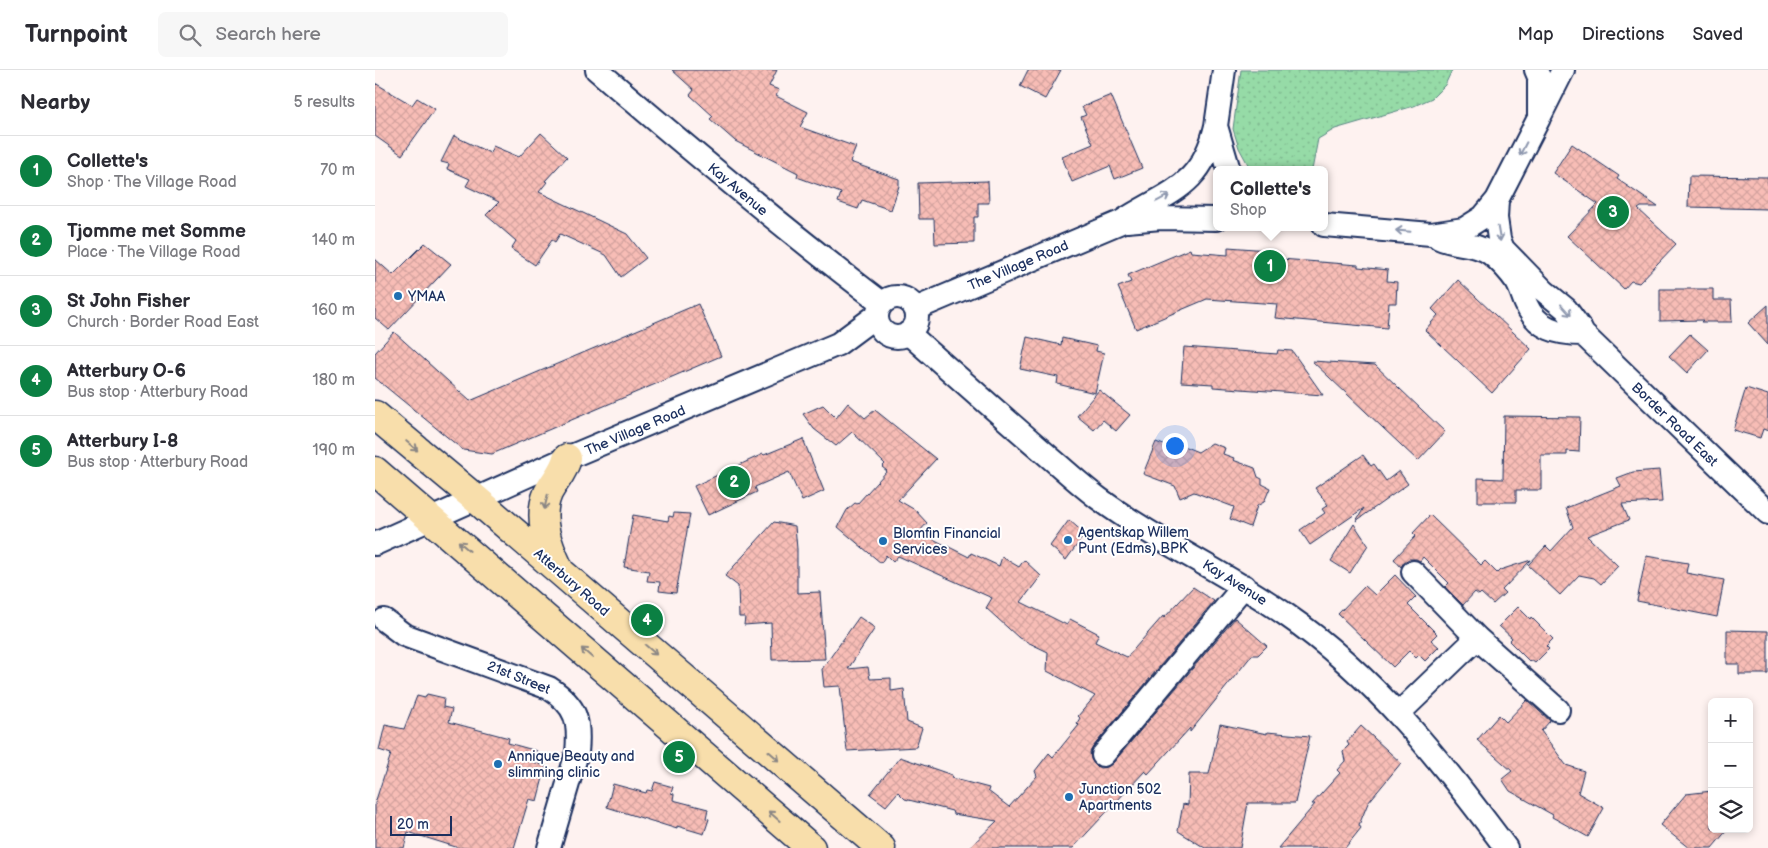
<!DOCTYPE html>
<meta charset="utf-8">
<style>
:root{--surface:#fff;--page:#f7f7f7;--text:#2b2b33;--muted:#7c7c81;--line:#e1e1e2;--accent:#0b8043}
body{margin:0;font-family:"Balsamiq Sans",sans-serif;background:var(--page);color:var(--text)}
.controls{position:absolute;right:15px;bottom:15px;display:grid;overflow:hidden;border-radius:8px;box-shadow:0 2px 8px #0003}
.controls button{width:45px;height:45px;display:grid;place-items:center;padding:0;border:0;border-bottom:1px solid var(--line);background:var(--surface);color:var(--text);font:25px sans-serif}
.scale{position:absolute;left:15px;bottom:12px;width:62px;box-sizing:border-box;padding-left:5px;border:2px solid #1b2f5e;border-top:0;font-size:14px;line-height:18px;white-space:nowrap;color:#1b2f5e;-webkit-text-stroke:4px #fff;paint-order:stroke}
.you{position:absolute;left:799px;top:375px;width:18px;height:18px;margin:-12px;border:4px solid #fff;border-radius:50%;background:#1a73e8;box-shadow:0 0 0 8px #1a73e833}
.badge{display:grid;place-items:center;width:32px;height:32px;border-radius:50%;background:var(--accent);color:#fff;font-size:16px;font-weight:700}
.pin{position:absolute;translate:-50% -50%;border:2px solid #fff;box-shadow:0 1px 5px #0006}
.popup{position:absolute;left:838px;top:96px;width:115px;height:65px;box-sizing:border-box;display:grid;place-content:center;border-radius:8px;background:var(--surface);filter:drop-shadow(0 1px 4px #0005);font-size:16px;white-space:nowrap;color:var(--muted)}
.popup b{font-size:19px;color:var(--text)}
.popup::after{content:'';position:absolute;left:50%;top:100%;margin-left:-10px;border:10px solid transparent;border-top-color:var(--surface)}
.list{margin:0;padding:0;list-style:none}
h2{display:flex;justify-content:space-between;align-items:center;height:65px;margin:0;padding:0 20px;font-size:21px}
h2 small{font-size:16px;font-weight:400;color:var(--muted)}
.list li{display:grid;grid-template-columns:32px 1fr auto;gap:15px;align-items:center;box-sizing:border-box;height:70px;padding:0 20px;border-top:1px solid var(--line)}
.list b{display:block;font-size:19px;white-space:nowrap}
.list p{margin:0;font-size:16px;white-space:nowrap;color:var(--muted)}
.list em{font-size:16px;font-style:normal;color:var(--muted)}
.icon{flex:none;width:28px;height:28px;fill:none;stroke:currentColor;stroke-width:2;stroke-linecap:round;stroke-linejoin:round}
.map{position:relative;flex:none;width:1393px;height:778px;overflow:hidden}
header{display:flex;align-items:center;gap:30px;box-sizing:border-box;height:70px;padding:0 25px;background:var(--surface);border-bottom:1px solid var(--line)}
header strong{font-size:24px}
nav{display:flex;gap:28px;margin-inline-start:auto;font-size:18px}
.search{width:350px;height:45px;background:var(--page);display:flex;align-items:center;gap:12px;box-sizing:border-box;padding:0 18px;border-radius:8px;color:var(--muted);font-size:19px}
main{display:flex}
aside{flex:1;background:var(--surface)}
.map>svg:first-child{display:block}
</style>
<header>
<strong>Turnpoint</strong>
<div class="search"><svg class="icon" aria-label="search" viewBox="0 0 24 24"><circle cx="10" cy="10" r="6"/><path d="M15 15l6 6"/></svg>Search here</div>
<nav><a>Map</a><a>Directions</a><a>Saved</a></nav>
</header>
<main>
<aside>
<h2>Nearby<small>5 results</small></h2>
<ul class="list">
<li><span class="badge">1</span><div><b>Collette's</b><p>Shop · The Village Road</p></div><em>70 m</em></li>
<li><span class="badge">2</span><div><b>Tjomme met Somme</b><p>Place · The Village Road</p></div><em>140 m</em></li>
<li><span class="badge">3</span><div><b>St John Fisher</b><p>Church · Border Road East</p></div><em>160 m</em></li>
<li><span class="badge">4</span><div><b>Atterbury O-6</b><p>Bus stop · Atterbury Road</p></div><em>180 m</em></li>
<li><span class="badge">5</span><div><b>Atterbury I-8</b><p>Bus stop · Atterbury Road</p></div><em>190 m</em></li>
</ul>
</aside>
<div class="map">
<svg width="1393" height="778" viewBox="0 0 1393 778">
<defs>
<pattern id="park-dots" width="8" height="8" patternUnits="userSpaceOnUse" patternTransform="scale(1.25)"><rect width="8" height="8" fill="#96dba7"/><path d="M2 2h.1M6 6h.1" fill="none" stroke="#81bc92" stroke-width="1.8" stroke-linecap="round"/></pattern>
<pattern id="building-cross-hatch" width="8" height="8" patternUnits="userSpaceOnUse" patternTransform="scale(1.25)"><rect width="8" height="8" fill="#f8bdb6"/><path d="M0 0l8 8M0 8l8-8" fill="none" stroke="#d4a39f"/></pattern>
</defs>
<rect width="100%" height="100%" fill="#fef2f0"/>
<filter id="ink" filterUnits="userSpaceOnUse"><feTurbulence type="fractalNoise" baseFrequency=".02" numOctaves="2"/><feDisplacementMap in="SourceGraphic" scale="10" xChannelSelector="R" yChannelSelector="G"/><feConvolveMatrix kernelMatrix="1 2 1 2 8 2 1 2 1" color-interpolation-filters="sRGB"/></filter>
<g filter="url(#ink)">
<path fill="url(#park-dots)" stroke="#588582" d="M 866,0 L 1077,0 L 1070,15 L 1057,28 L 1039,36 L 960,59 L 943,69 L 937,100 L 876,100 L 864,78 L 858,59 Z"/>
<path fill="url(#building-cross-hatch)" stroke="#1b2f5e" d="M 297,0 L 402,0 L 394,16 L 404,20 L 401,26 L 433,42 L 425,57 L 481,77 L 475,92 L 524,109 L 524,116 L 516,140 L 487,130 L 483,139 L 463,132 L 466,123 L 422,107 L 423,103 L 360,71 L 335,49 L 338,46 L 315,25 L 319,20 Z
M 653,0 L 686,0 L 670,29 L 645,16 Z
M 0,13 L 37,35 L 42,28 L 60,39 L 27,85 L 0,66 Z
M 736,25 L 767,98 L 740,109 L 735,96 L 697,112 L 687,87 L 718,74 L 706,47 L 711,45 L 707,37 Z
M 166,63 L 192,87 L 170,111 L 172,112 L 164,122 L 252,164 L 271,188 L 246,207 L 231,185 L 185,164 L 180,172 L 177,170 L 160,195 L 136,179 L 141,171 L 111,145 L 124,132 L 91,116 L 95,109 L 72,99 L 74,94 L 66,92 L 79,66 L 115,83 L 118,76 L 144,87 Z
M 1197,74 L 1244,106 L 1242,109 L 1283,137 L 1266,137 L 1263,139 L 1301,174 L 1264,213 L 1256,211 L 1249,219 L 1192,166 L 1223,134 L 1178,103 Z
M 1314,106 L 1393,107 L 1393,139 L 1313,137 Z
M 613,111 L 614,133 L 603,133 L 603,147 L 599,147 L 599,173 L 560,174 L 559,149 L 544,149 L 543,113 Z
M 50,173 L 76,194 L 14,260 L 0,248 L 0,189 L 18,205 Z
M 853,177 L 893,180 L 893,188 L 983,195 L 983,197 L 1013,200 L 1012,211 L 1022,212 L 1021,233 L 1014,233 L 1012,258 L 900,248 L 902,234 L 832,229 L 761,259 L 743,217 L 756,212 L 753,205 L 815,179 L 816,182 L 853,185 Z
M 1083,210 L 1156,279 L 1117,323 L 1050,260 L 1063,245 L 1057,239 Z
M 1285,219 L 1338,219 L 1338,230 L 1356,230 L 1357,252 L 1326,252 L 1328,250 L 1285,251 Z
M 323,234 L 346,286 L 117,384 L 88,380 L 0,308 L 0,283 L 19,262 L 95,331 Z
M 1393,235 L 1393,275 L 1373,253 Z
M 1315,264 L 1333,280 L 1312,303 L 1294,286 Z
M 652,267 L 686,275 L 687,268 L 722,276 L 721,281 L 729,283 L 720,323 L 682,314 L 683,307 L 645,299 Z
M 809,277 L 902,284 L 903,280 L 917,281 L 948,325 L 838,317 L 838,314 L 806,312 Z
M 937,291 L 1000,295 L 1070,362 L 1043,391 Z
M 1371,318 L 1393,325 L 1393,361 L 1388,359 L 1385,368 L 1358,360 Z
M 724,320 L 755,345 L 741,361 L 728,350 L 719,360 L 702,346 Z
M 473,333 L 490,348 L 500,340 L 561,389 L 523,430 L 540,440 L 552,453 L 544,462 L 594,487 L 596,483 L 624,496 L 627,487 L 644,497 L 649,490 L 666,506 L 646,532 L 692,555 L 695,549 L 724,564 L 720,572 L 752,587 L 788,546 L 789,548 L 818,517 L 839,531 L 718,677 L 715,682 L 716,689 L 720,695 L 725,698 L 732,697 L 738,693 L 860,548 L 892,576 L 883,585 L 877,585 L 815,662 L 815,658 L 773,704 L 770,701 L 698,778 L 594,778 L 622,751 L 578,744 L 577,741 L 530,729 L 523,722 L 511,736 L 495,724 L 525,687 L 577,705 L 576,708 L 614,718 L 613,721 L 634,737 L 662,706 L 660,701 L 674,683 L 678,687 L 704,655 L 702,653 L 705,648 L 703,646 L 720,626 L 672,601 L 673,582 L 644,568 L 611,538 L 617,528 L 523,486 L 518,492 L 511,485 L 506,493 L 463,457 L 472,440 L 480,433 L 482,434 L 512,401 L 507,397 L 510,394 L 477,362 L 461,376 L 439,359 L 428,344 L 448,335 L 461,348 Z
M 1129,346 L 1205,347 L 1204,382 L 1192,381 L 1192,385 L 1166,385 L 1166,420 L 1141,420 L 1141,432 L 1103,432 L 1103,408 L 1128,409 Z
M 428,369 L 449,421 L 427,431 L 414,402 L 380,417 L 382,422 L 333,445 L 319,416 L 388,384 L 389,385 Z
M 796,371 L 823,382 L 837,373 L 850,378 L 848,384 L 859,388 L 858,390 L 880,398 L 883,407 L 887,409 L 887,414 L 895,418 L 889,432 L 882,436 L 875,457 L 855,449 L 859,437 L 819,422 L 805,428 L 800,416 L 768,404 L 781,372 L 794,377 Z
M 988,385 L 996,396 L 999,394 L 1011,411 L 1024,401 L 1033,414 L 981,451 L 989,438 L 935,475 L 925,460 L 950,443 L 947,439 L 953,435 L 940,418 Z
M 1284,400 L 1287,432 L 1247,434 L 1254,450 L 1212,466 L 1243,496 L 1226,514 L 1219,508 L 1204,505 L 1185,525 L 1153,495 L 1171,476 L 1176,481 L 1198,457 L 1191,438 L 1246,416 L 1242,408 L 1258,402 Z
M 299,443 L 315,444 L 301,523 L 284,521 L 285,512 L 272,511 L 274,501 L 249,497 L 258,445 L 293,451 L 294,446 L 298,447 Z
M 1055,445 L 1106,495 L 1110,491 L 1122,503 L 1125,500 L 1156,490 L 1127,520 L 1130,523 L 1118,534 L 1106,523 L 1104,525 L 1100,522 L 1088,535 L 1070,517 L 1074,513 L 1048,487 L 1045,491 L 1041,489 L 1034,489 L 1029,492 L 1026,497 L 1019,489 L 1041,466 L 1038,463 Z
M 694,450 L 710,464 L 691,490 L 675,476 Z
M 399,452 L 420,456 L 422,479 L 422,523 L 445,522 L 450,589 L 397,590 L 396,553 L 369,555 L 370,547 L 364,547 L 363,516 L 350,506 Z
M 979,454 L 993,475 L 975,503 L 956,491 Z
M 1271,486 L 1313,493 L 1311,503 L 1349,510 L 1342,547 L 1262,531 Z
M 1020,505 L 1041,527 L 1033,535 L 1062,564 L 1056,570 L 1064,577 L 1050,591 L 1044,585 L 1041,588 L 1034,581 L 1018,597 L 963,544 L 990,516 L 1000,525 Z
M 1143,537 L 1155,549 L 1156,547 L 1178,569 L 1171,576 L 1174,579 L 1160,593 L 1156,590 L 1155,592 L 1134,571 L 1137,568 L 1124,556 Z
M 484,547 L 500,558 L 473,599 L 493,597 L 495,609 L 516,608 L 516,621 L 529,619 L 532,652 L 547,658 L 541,677 L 472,681 L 465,616 L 449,617 L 447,599 Z
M 1352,560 L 1393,561 L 1393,604 L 1364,604 L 1364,594 L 1352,594 Z
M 52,624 L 69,628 L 68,637 L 77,639 L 74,652 L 134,668 L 133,673 L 162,681 L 158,692 L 171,696 L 162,731 L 154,729 L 139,778 L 84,778 L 33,762 L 29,778 L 0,778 L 0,733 L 16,684 L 4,680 L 10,655 L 29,659 L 42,626 L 50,628 Z
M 1152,630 L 1175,651 L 1166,661 L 1191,695 L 1209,701 L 1203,723 L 1229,738 L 1213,767 L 1177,747 L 1178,745 L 1135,721 L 1127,709 L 1137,701 L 1102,670 L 1124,645 L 1131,652 Z
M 845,654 L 892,664 L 892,662 L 935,666 L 920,733 L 873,733 L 865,778 L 830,778 L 803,761 L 808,734 L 813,735 L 814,704 L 834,704 Z
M 986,656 L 1026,693 L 993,733 L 984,755 L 986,758 L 970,778 L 903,778 L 940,734 L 937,734 L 965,703 L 962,700 L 970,691 L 968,681 L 974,675 L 972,672 Z
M 280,712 L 298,717 L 296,723 L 299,724 L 298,730 L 333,739 L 331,748 L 334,749 L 329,764 L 302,756 L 302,759 L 232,737 L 238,714 L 271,723 L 272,720 L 277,721 Z
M 1337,721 L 1337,759 L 1353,759 L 1337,778 L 1314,778 L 1285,755 L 1311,724 Z"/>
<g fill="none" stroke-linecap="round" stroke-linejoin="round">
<g stroke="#1b2f5e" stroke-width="26">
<path id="street" d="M 222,0 C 315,80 409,159 507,233
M 849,0 L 841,56 L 854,100
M 1166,44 L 1188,0
M 1122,130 L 1121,148 L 1124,169 L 1128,179 L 1169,221 L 1191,239 L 1205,258 L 1208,264 L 1393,443
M 752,151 L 786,148 L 841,149
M 949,155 L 1056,164 L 1089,159 L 1108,147 L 1122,130 L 1164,48 L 1164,7 L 1161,0
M 1064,168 C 1081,176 1100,172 1116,184 C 1126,192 1135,202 1142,212 C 1146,219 1148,227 1151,234 C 1162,259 1183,264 1208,264
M502 247a20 20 0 1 1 40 0a20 20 0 1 1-40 0Z
M 540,239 L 746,152 C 793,121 826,119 841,56
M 533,263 C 577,302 621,341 665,379 C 684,395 703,413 723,428 C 781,471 850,502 910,544 C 999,605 1067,692 1131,778
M 0,474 L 192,388 L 463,274 L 502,245
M 1038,502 L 1102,568 L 1183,640
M 9,550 L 29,565 L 174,618 C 202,636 205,651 202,683 L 174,778
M 1023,644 L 1102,568
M 728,685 L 869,516"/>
</g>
<g stroke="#1b2f5e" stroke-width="31">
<path id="primary" d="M 0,345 L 101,429 L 506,778
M 0,401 L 436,778
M 184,499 C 173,476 162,448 173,423 C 179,411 189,402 192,388"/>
</g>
<use href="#street" stroke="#fff" stroke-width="22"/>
<use href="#primary" stroke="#f8deab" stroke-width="28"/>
</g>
<defs><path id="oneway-shaft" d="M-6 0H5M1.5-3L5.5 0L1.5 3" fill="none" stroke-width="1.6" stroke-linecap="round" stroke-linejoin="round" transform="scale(1.25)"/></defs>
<g stroke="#8d97ae">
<use href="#oneway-shaft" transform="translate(1148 79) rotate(117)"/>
<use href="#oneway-shaft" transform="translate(788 128) rotate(-28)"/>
<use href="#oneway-shaft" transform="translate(1028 161) rotate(-175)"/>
<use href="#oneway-shaft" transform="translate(1124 164) rotate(80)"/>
<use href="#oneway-shaft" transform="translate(1191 240) rotate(48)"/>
</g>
<g stroke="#8a8684">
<use href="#oneway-shaft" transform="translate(37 376) rotate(40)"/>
<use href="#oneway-shaft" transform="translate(171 432) rotate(103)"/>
<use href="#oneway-shaft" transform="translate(89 476) rotate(-139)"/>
<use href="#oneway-shaft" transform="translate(276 580) rotate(41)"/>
<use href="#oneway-shaft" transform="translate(212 583) rotate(-139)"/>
<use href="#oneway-shaft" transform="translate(399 686) rotate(41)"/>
<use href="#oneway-shaft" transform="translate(399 746) rotate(-139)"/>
</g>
</g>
<g fill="#1f6fb2" stroke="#fff" stroke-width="2">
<circle cx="23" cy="226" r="5"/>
<circle cx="693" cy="470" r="5"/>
<circle cx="508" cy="471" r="5"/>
<circle cx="123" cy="694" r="5"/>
<circle cx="694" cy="727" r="5"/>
</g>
<g text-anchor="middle" stroke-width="4" stroke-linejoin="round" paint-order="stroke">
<g font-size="14" fill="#1b2f5e" stroke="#fff">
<text transform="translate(363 119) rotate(40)" y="5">Kay Avenue</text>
<text transform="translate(643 195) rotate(-23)" y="5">The Village Road</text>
<text transform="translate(1300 354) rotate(44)" y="5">Border Road East</text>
<text transform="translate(260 360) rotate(-23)" y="5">The Village Road</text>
<text transform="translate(197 512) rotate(41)" y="5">Atterbury Road</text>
<text transform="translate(860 512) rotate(32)" y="5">Kay Avenue</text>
<text transform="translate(144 607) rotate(22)" y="5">21st Street</text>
</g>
<g font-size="14" fill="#1b2f5e" stroke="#fff" text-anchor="start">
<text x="33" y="231">YMAA</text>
<text x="703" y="467">Agentskap Willem<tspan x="703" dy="16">Punt (Edms) BPK</tspan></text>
<text x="518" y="468">Blomfin Financial<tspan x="518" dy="16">Services</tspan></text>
<text x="133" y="691">Annique Beauty and<tspan x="133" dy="16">slimming clinic</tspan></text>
<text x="704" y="724">Junction 502<tspan x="704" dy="16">Apartments</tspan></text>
</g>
</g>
</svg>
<div class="controls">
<button>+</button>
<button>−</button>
<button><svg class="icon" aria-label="layers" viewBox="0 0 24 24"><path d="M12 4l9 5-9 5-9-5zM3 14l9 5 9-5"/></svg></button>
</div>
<div class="scale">20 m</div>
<div class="you"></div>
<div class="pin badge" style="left:895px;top:196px">1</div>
<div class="popup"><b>Collette's</b>Shop</div>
<div class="pin badge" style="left:359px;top:412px">2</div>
<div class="pin badge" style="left:1238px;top:142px">3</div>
<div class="pin badge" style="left:272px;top:550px">4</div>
<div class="pin badge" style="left:304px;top:687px">5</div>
</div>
</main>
